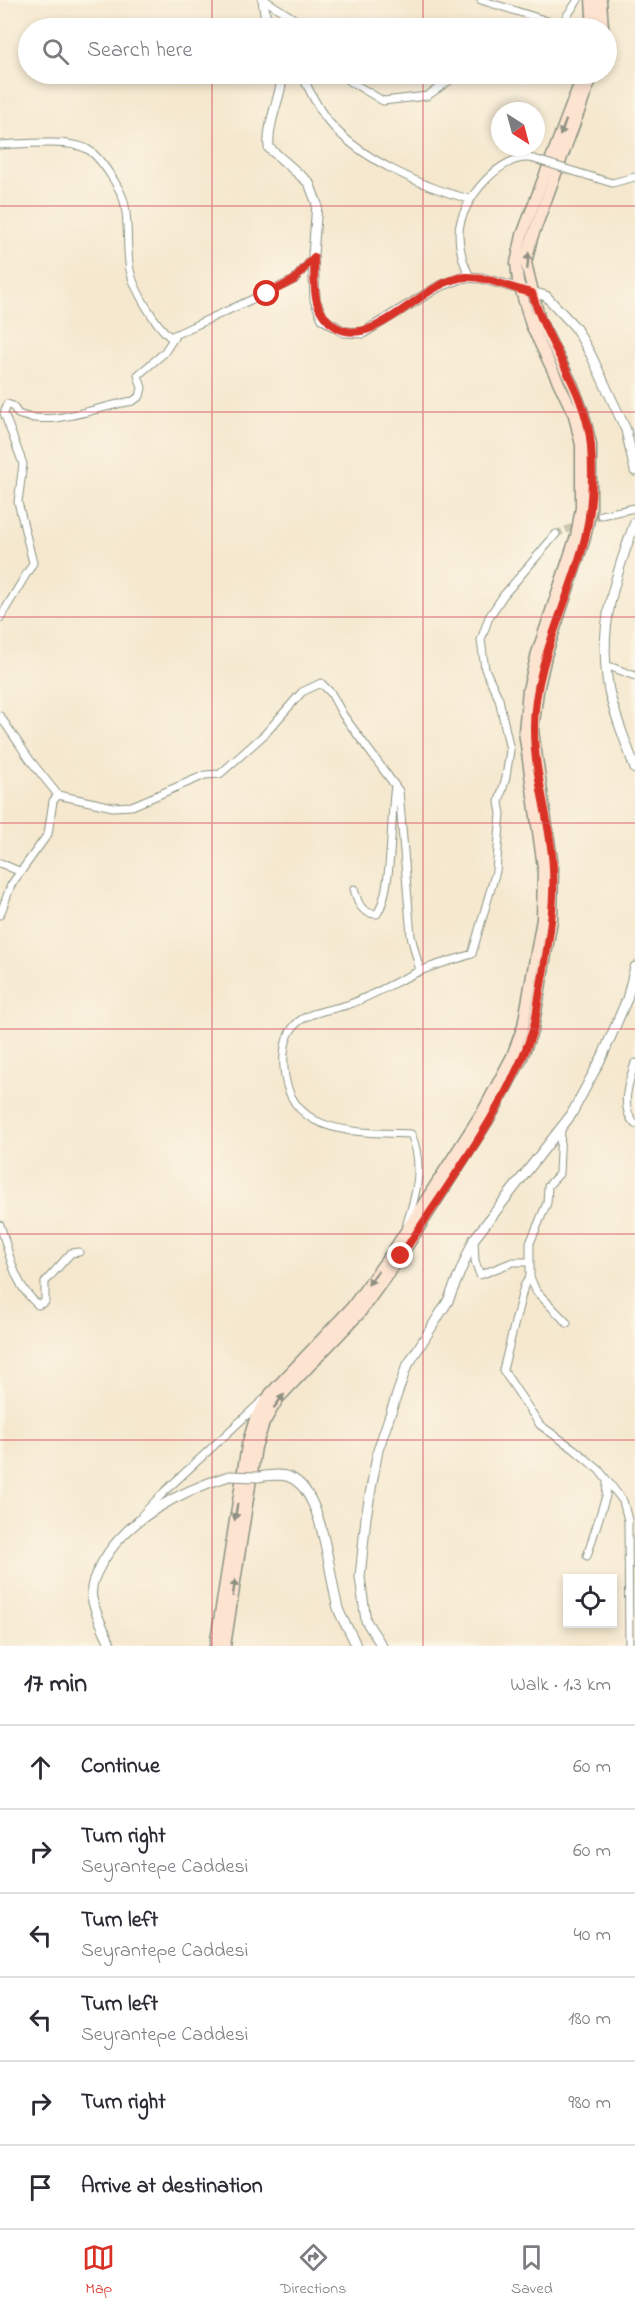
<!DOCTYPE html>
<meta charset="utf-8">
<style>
:root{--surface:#fff;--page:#f2f2f3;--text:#2b2b33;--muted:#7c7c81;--line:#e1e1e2;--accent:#d93025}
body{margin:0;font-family:"Indie Flower",sans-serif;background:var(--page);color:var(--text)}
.controls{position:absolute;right:18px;bottom:18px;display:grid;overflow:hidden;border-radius:0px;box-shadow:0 3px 9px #0003}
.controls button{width:54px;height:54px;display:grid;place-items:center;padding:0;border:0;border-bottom:2px solid var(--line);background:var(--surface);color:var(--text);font:30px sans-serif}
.compass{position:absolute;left:491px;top:102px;width:54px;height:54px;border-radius:50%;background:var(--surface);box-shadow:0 3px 9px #0003;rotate:144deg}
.stop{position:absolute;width:18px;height:18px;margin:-14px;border:4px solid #d93025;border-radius:50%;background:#fff}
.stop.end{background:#d93025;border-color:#fff;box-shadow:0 2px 6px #0008}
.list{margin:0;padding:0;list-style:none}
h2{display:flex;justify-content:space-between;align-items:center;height:78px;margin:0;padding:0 24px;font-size:26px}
h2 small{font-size:20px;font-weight:400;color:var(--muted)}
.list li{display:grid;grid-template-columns:39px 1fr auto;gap:18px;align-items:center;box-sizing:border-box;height:84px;padding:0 24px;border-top:2px solid var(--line)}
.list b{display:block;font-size:22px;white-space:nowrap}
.list p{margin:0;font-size:20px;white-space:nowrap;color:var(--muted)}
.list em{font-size:20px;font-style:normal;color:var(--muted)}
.icon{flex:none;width:33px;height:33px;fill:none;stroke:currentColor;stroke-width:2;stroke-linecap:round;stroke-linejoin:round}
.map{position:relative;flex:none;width:635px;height:1646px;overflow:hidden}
.search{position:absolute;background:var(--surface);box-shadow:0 3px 9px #0003;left:18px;right:18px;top:18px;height:66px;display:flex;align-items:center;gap:15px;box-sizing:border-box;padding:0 21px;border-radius:33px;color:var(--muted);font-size:22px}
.sheet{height:582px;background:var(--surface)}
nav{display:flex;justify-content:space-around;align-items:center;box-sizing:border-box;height:84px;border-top:2px solid var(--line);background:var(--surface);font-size:16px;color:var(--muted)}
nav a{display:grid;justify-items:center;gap:3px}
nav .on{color:var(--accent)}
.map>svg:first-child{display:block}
</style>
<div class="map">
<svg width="635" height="1646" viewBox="0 0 635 1646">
<rect width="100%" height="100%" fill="#fcf5e5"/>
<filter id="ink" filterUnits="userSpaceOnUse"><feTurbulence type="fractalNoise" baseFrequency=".0167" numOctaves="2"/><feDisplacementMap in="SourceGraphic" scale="12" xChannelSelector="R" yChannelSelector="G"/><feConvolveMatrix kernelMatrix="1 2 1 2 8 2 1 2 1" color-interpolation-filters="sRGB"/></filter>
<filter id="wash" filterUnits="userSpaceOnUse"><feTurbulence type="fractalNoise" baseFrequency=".008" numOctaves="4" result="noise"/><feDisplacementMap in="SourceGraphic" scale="24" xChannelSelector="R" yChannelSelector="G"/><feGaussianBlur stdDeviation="1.35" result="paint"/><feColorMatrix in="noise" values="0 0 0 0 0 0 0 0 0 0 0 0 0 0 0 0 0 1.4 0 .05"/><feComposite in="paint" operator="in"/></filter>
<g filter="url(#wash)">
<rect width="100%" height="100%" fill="#f5e8cf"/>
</g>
<g filter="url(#ink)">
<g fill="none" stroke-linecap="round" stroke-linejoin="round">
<path stroke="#cac6b0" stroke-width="7" stroke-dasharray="7 3.5" stroke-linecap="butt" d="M 556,534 L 601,515"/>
<g stroke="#8a9282" stroke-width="9">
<path id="minor" d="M 265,0 L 308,28
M 481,0 L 560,25
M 559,27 L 578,0
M 301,74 C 310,90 316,107 329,122 C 360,159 423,187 469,199
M 338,74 L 383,101 L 427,96 L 459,74
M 0,145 C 21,144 69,139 87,149 C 100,156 123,191 125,206 C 129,227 126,249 130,270 C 134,290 155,324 170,337 L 294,280 L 314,257
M 566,169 L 612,183 L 635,177
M 470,277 C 463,263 459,249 459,233 C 459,203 502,150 534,159
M 601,515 L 635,508
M 0,618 L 33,563 L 18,502 L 23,464 L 4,413 L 7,404 L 13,406 L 18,414 C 52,428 99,406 133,401 L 140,396 L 142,388 L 138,375 L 164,353 L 175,336
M 606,665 L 635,676
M 0,716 L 30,760 L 58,795
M 0,863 L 21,872
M 354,889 C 358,903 361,914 377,914 C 393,890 390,818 395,786
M 0,915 L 11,885 L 48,834 L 53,801 L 58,795 L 113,807 L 132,806 L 205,775 L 220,774 L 265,734 L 302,692 L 321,683 L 331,693 L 343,715 L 399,791 L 411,936 L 420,971
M 635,1063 C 629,1081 619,1108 635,1124
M 561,1128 L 559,1174 L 548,1186 L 547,1203 L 530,1243 L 530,1277 L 536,1291 L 567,1323
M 407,1223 C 417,1193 424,1164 411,1134 C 359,1132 288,1137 284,1068 C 283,1053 284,1037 295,1025 C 308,1011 333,1010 350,1004 C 374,995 396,981 420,971 C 436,964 455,960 472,954 L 496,871 L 501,814 L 499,802 L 506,777 L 510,750 L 499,699 L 485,669 L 481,640 L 489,617 L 503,596 L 556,534
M 0,1225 C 10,1254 13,1284 38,1305 L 45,1302 L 45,1282 L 71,1253 L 79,1252
M 474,1242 L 475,1261 L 480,1275 L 513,1262 L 530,1262
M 530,1277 L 524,1286 L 503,1370 L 540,1425 L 574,1449 L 599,1470 L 623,1501 L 628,1520 L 629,1646
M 142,1515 L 164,1492 L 263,1400
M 587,1556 L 606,1496 L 607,1483"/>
</g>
<g stroke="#8a9282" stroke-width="11">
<path id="tertiary" d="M 263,0 L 267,28
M 283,74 C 280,100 267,122 269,148 L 309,183 L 317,204 L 313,255 L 315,300 L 323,319 L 344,332 L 363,333 L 438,287 L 464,277 L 481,278 L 546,296 L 575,327 L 591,355 L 626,430 L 635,471
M 635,522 C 615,578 598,625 608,685 C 612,711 627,743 635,769
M 257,1477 C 266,1476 280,1473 289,1477 C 324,1489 329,1578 338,1608 C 342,1622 352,1632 356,1646
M 111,1646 C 105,1631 95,1614 92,1598 C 90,1585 95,1575 102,1563 C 127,1518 181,1491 229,1476
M 382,1646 L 366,1621 L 360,1577 L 366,1517 L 378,1450 L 406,1368 L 448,1301 L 474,1239 L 571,1115 L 603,1055 L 627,999 L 635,967"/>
</g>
<g stroke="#8a9282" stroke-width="13">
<path id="secondary" d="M 591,0 L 593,28
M 601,0 L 603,28
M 215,1646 L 247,1445 L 255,1419 L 270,1394 L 351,1308 L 393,1251 L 484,1109 L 512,1056 L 523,1026 L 542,919 L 543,867 L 524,731 L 528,690 L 537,653 L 576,536 L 581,508 L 581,445 L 574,415 L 531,325 L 518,281 L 516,263 L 522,235 L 583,74
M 225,1646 L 256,1447 L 264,1423 L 278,1399 L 359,1314 L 401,1256 L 492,1114 L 521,1060 L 533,1029 L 552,920 L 553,867 L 533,731 L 538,691 L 546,656 L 585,538 L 591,509 L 591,444 L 583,412 L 573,386 L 540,321 L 526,263 L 532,238 L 593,74"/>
</g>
<use href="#minor" stroke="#fff" stroke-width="7"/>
<use href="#tertiary" stroke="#fff" stroke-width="9"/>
<use href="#secondary" stroke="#fde4d1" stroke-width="10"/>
<g stroke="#8a9282" stroke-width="9" stroke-linecap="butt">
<path id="minor-bridge" d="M 534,159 L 566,169"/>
</g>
<g stroke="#8a9282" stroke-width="11" stroke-linecap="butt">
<path id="tertiary-bridge" d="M 229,1476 L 257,1477"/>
</g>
<use href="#minor-bridge" stroke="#fff" stroke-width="7"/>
<use href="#tertiary-bridge" stroke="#fff" stroke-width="9"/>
</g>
<defs><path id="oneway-solid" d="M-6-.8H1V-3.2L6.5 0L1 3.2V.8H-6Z" transform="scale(1.5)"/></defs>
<g fill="#8e9082">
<use href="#oneway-solid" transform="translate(563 128) rotate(111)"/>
<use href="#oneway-solid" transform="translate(528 261) rotate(-85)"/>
<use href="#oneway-solid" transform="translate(373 1278) rotate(126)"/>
<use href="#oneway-solid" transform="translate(279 1401) rotate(-53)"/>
<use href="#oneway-solid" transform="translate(236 1512) rotate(99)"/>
<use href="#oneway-solid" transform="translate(234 1588) rotate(-81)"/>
</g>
</g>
<g fill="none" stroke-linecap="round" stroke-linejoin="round" filter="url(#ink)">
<path stroke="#d93025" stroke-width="8" d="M 267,294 L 294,280 L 314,257 C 315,285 310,310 336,327 C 375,351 424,279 466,277 C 487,276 511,289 532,293 C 547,345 587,391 591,446 C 593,475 592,509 585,538 C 570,602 533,663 534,730 C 534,776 551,822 553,868 C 555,907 548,946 541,985 C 538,1000 537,1016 533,1030 C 509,1104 444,1190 401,1256"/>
</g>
<path fill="none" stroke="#d1495b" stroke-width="1.5" stroke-opacity="0.55" d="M 212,0 L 212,28M 423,0 L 423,28M 212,74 L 212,1646M 423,74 L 423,1646M 0,206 L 635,206M 0,412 L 635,412M 0,617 L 635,617M 0,823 L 635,823M 0,1029 L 635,1029M 0,1234 L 635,1234M 0,1440 L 635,1440"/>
</svg>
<div class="controls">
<button><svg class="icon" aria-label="locate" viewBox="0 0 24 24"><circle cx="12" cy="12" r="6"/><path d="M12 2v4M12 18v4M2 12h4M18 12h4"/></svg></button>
</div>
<svg class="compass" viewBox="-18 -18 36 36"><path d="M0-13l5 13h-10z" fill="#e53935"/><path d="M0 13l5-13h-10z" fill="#7c7c81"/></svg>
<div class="stop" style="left:267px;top:294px"></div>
<div class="stop end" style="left:401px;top:1256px"></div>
<div class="search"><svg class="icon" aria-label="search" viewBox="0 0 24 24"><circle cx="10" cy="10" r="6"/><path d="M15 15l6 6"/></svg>Search here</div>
</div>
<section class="sheet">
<h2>17 min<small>Walk · 1.3 km</small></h2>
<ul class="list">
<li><svg class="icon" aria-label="ahead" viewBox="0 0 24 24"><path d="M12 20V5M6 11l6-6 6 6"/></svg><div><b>Continue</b></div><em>60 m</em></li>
<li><svg class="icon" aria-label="right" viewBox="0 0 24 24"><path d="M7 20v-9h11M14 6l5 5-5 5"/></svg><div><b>Turn right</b><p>Seyrantepe Caddesi</p></div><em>60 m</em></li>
<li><svg class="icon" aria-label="left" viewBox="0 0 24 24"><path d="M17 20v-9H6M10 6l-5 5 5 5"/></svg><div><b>Turn left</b><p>Seyrantepe Caddesi</p></div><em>40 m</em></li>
<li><svg class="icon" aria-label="left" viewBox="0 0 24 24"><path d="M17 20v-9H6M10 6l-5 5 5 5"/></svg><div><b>Turn left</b><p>Seyrantepe Caddesi</p></div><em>180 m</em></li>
<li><svg class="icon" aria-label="right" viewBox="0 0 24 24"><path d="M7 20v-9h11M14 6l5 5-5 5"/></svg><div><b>Turn right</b></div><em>980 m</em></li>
<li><svg class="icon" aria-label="arrive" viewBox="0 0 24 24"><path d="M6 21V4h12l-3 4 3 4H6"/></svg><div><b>Arrive at destination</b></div></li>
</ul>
</section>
<nav>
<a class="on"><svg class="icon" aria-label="map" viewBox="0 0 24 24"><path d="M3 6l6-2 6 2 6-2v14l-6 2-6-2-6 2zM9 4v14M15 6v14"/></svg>Map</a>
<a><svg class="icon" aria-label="directions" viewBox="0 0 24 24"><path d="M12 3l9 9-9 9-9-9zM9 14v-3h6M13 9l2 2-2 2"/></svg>Directions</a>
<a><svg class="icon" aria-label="saved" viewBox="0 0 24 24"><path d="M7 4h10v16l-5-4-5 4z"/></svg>Saved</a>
</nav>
